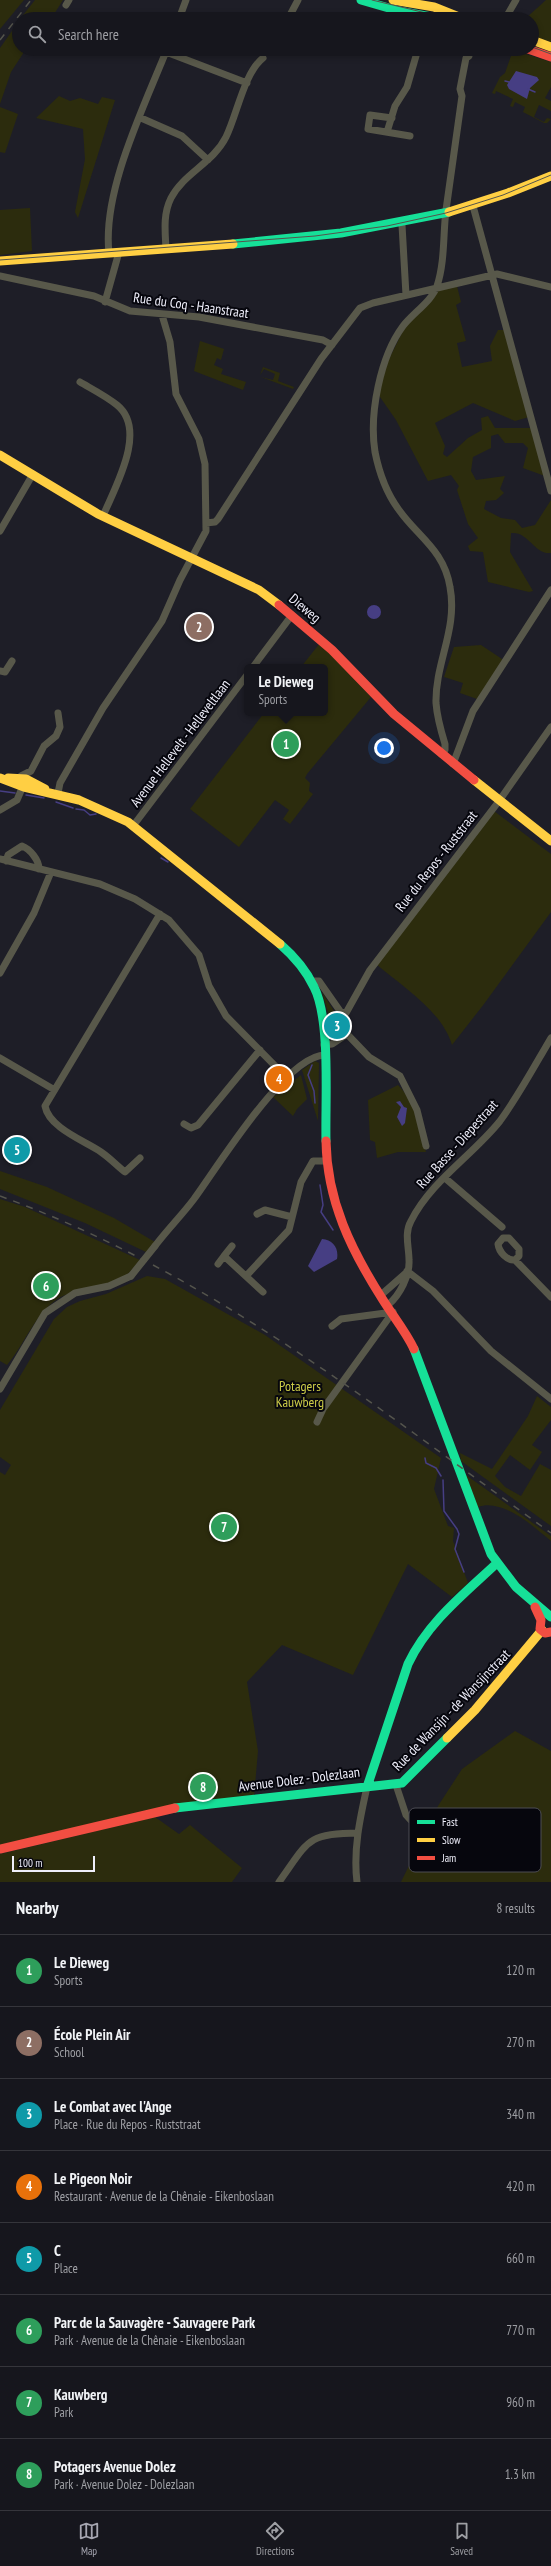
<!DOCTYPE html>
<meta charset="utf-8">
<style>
:root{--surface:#16161d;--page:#23232a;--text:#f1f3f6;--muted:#9e9fa4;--line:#35353b;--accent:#a6a6b1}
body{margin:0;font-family:"PT Sans Narrow",sans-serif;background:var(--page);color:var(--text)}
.scale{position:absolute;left:12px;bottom:10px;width:83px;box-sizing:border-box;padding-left:4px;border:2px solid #efeffb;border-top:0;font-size:11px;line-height:14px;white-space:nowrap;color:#efeffb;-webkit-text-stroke:3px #06060d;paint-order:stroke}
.you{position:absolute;left:384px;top:748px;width:14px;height:14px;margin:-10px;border:3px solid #fff;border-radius:50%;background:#1a73e8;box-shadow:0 0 0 6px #1a73e833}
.badge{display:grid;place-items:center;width:26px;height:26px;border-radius:50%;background:var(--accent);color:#fff;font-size:13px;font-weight:700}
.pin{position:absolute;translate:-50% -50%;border:2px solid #fff;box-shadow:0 1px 4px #0006}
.popup{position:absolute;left:244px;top:664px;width:84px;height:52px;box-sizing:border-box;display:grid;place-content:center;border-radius:6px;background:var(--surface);filter:drop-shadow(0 1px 3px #0005);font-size:13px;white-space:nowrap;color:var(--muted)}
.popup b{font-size:15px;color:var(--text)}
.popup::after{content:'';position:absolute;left:50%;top:100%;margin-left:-8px;border:8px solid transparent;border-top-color:var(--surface)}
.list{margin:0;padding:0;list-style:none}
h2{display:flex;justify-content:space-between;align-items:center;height:52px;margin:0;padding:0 16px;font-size:17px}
h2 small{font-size:13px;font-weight:400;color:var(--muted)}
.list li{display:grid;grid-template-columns:26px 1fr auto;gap:12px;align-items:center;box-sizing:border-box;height:72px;padding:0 16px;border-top:1px solid var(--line)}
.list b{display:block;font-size:15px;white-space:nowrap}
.list p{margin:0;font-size:13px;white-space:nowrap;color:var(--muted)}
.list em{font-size:13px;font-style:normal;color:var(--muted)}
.icon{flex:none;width:22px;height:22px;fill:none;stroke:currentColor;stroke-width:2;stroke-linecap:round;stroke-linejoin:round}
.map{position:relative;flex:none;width:551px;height:1882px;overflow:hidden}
.search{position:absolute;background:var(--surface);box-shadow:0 2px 6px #0003;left:12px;right:12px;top:12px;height:44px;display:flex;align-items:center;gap:10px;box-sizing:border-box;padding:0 14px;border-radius:22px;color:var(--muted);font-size:15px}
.sheet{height:628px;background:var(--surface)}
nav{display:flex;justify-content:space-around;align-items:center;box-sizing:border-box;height:56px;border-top:1px solid var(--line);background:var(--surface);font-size:11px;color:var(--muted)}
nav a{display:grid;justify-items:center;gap:2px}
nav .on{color:var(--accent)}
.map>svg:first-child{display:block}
</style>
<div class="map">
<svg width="551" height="1882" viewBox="0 0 551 1882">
<rect width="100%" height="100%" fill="#1e1e27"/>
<path fill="#2c2c0d" d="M 0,0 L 24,0 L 0,29 Z
M 35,0 L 63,0 L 51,19 L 20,19 Z
M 546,0 L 551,0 L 551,42 L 532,36 L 532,19 L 525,19 Z
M 19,21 L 19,49 L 26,49 L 11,72 L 0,104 L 0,48 Z
M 513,50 L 551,62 L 551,87 L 545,98 L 551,101 L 551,111 L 539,105 L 534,117 L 544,122 L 547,118 L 551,119 L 547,123 L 544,123 L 523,112 L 525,107 L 515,102 L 513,107 L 510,106 L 513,99 L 496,91 L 495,94 L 492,93 L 500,77 L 505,73 Z
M 59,96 L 70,101 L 80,98 L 98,104 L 102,97 L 115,100 L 78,218 L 75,212 L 85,159 L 83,129 L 36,118 Z
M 0,107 L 18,114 L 5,153 L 0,152 Z
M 30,208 L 32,251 L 0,255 L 0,210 Z
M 457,286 L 461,302 L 456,305 L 466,341 L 457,343 L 462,367 L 492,361 L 490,346 L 498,330 L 504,330 L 529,417 L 515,421 L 473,403 L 435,423 L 445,446 L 443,454 L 447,457 L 468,438 L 482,430 L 481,418 L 488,416 L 495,428 L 531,428 L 545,476 L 523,468 L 528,448 L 523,443 L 505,443 L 498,434 L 491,436 L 491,448 L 473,457 L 471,471 L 476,480 L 505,476 L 500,489 L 504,493 L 496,500 L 486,501 L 484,509 L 501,518 L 515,520 L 522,528 L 535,525 L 551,500 L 551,553 C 534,555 529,531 511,533 L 510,552 L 533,591 L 529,592 L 488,582 L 483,552 L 470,551 L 468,546 L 478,538 L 468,524 L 457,490 L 459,486 L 451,475 L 428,481 L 396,420 L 380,397 L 380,388 L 388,361 L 405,327 L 440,289 Z
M 200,341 L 224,349 L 221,360 L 217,358 L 214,365 L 223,369 L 221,374 L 246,382 L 243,390 L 194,371 Z
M 263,367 L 280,373 L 278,381 L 294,387 L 293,389 L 261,377 L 273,380 L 275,374 L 264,369 L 260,375 Z
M 320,643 L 371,697 L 307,774 L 305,778 L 310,783 L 309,791 L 313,794 L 290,824 L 283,819 L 289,810 L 275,800 L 239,847 L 190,809 L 264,713 L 325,713 L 325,667 L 301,667 Z
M 481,645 L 505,661 L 477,699 L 460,693 L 463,683 L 444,677 L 454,647 Z
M 494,811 L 551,854 L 551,912 L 484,1004 L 452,1045 C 442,1011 403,987 376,964 Z
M 322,992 L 339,1019 L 339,1024 L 331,1034 L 329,1016 Z
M 315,1061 L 319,1063 L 318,1121 L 302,1070 Z
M 301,1075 L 307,1099 L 297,1109 L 293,1116 L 273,1097 Z
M 398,1085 C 415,1102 421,1128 426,1152 L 398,1152 L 377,1158 L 375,1142 L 370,1140 L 368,1100 Z
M 0,1171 L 47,1187 L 114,1218 L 155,1242 L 146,1252 L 85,1223 L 0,1189 Z
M 0,1199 L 25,1207 L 140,1260 C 135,1265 131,1272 125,1276 C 109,1288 78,1287 59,1298 C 35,1313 25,1344 7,1365 L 0,1361 Z
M 147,1276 L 165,1279 L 265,1335 L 441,1458 L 434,1489 L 448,1526 L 454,1528 L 453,1541 L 468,1583 L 452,1597 L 408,1564 L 353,1675 L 282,1645 L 247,1682 L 258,1751 L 254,1797 L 180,1804 L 0,1847 L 0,1472 L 5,1475 L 11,1465 L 0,1457 L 0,1410 L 54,1319 L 67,1307 L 80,1301 L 106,1294 Z
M 537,1396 L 551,1407 L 551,1420 L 532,1445 L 542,1452 L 530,1470 L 510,1455 L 495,1476 L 505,1487 L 521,1496 L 540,1464 L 551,1470 L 551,1526 L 461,1461 L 460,1453 L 492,1469 L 528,1416 Z
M 466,1475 L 551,1536 L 551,1541 C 533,1526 502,1498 478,1507 Z
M 515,1731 L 551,1751 L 551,1882 L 401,1882 L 438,1806 L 462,1769 Z
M 155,1817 L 179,1834 L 190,1825 L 242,1868 L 232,1882 L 0,1882 L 0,1854 Z"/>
<path fill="#463e83" d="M 516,71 L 537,77 L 539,80 L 530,88 L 527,99 L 509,89 L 507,85 Z
M367 612a7 7 0 1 1 14 0a7 7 0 1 1-14 0Z
M 400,1101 L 404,1107 L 407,1108 L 405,1123 L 402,1126 L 397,1117 L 401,1107 L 396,1102 Z
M 322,1239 C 333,1240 339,1248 337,1259 L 314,1272 L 308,1266 Z"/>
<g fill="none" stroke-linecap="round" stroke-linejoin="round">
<path stroke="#463e83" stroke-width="1.5" d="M 505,81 L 509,82
M 528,89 L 535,92
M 0,791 L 15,793
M 26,795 L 44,798
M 56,802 L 73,808
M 76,809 L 84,810 L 90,815 L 96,814
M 161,858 L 168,862
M 312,1065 L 308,1075 L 314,1091 L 315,1103
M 320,1185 L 323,1205 L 321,1212 L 333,1230
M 425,1458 L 426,1463 L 436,1468 L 441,1476
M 443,1480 L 444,1511 L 457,1529 L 459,1534 L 455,1549 L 464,1572"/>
<path stroke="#58584a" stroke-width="7" d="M 66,5 L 69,0
M 179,19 L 186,0
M 288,19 L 298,0
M 505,19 L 516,0
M 166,52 L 247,83
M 141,118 L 182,136 L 208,160
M 392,118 L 370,115 L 368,129 L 410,136
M 387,132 L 395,106 L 407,87 L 418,49
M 473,206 L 551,491
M 402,225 L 406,295
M 166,249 C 165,231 163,214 171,198 C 184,173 213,163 226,137 C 237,115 244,73 263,58
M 109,253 C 102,191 144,107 167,49
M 0,276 L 94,296 L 130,311 L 199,317 L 323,340 L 332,345
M 105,302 L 119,252
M 80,382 C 92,389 106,396 117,405 C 148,430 115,487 103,516
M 206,523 L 215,522 L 218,519 L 321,359 L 360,308 L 373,303 L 497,274 L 551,287
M 0,531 L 33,474
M 253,667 L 292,615
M 0,671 L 5,672 L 12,661
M 441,754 L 445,750 L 445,744 C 441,731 437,717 436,703 C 435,663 458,629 450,587 C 444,550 418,537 399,510 C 387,494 379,472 375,452 C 369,414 380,357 403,326 C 413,313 432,301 437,286 C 445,262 443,234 446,210 C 451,172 457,134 462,96 L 460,89 L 466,58 L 469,56 L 470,49
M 453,764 L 473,711 L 551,590
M 20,783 L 21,776 L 31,771 L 44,746 L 56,736 L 60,727 L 58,713
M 58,793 L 60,783 L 103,708 L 162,621 L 180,580 L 206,531 L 205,464 L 199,439 L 176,394 L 170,342 L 162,315
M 0,810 L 17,800 L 23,786
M 133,826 L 247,675
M 0,859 L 100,884 L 135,899 L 169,920 L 199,955 L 209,986 L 226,1016 L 287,1078
M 6,861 L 8,855 L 22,846 C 30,849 39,860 39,869
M 0,973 L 34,913 L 51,872
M 312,981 L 319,981 L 340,1011 L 346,1013 L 370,970 L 499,801 L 551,727
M 324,1045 L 332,1044 L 347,1034 L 369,1057 L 400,1076 L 417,1110 L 426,1146
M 0,1058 L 53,1089
M 184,1124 L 191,1128 L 198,1125 L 260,1050
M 140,1158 L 125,1172 C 117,1166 110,1158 101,1152 C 85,1141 49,1128 45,1106 L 160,914
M 445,1178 L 502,1227
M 257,1214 L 265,1210 L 292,1217
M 155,1246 C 167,1230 182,1215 194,1199 C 217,1168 286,1055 325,1055
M 232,1246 L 224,1256 L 263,1292
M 515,1260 L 519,1256 L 519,1249 L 509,1238 L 503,1238 L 498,1244 C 499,1252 507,1261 515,1260 L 551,1297
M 218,1264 L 224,1256
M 407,1271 L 433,1291 L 491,1351 L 551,1399
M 247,1275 L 289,1230 L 301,1182 L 313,1161 L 326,1161
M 381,1295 L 406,1273
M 388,1305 C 400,1295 410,1275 409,1260 C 409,1247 404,1233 411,1221 C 431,1181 473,1155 500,1121 C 519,1095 535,1065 551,1038
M 332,1326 L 341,1319 L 393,1312
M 0,1389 L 45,1313 L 75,1293 L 109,1286 L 131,1276
M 317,1422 L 323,1409 L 393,1312
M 396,1785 L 406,1815 L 417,1827
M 279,1882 C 308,1842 306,1833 358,1833
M 357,1882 C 353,1850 360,1818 367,1787"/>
<path stroke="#16e098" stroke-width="9" d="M 361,0 L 399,11 L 442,19
M 233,244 L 341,233 L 449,212
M 280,944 C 295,957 306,970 314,987 C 331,1020 325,1101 326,1141
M 414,1349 L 491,1554 L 516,1587 L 551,1617
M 367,1787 L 408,1664 C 428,1622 464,1594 497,1563
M 175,1808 L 402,1783 L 447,1738"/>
<path stroke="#ffcf43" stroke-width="9" d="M 393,0 L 434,7 L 464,19
M 532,40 L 551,47
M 449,212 L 508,193 L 551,176
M 0,261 L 233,244
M 0,455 L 98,514 L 259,590 L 279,605
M 0,778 L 24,787 L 79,800 L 128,822 L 280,944
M 8,778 L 26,779 L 45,789
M 474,780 L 551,841
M 447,1738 L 475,1710 L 542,1630"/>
<path stroke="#f24e42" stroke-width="9" d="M 528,49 L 551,57
M 279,605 L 332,650 L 394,714 L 474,780
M 326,1141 C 327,1201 351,1250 383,1300 C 393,1316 406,1332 414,1349
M 535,1607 L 541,1620 L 540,1629 L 545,1633 L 551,1632
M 0,1849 L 175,1808"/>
<path stroke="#54544c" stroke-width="1" d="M 372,0 L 451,19
M 532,47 L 551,54
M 0,260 L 315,236 L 387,226 L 446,213 L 503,195 L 551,175"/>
<path stroke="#54544c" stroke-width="1.5" stroke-dasharray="7 7" stroke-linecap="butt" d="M 0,40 L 31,0
M 0,1196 C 206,1271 375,1406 551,1533"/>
<path stroke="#58584a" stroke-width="7" d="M 131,1276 L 155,1246"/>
</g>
<g text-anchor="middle" stroke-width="4" stroke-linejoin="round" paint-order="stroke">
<g font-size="14" fill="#efeffb" stroke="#06060d">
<text transform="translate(191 305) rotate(8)" y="5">Rue du Coq - Haanstraat</text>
<text transform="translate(305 608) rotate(40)" y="5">Dieweg</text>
<text transform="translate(180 743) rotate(-53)" y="5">Avenue Hellevelt - Helleveltlaan</text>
<text transform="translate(436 861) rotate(-52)" y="5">Rue du Repos - Ruststraat</text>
<text transform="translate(457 1144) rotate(-48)" y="5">Rue Basse - Diepestraat</text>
<text transform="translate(451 1710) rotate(-46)" y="5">Rue de Wansijn - de Wansijnstraat</text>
<text transform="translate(299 1779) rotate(-7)" y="5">Avenue Dolez - Dolezlaan</text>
</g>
<g font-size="14" fill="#cdcc48" stroke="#06060d">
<text x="300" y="1391">Potagers<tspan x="300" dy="16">Kauwberg</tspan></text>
</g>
</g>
<rect x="409" y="1808" width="132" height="64" rx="6" fill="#06060d" stroke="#4c4c54" stroke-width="1"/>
<rect x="417" y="1820" width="18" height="4" fill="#16e098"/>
<rect x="417" y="1838" width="18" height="4" fill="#ffcf43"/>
<rect x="417" y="1856" width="18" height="4" fill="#f24e42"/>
<g font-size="11" fill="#efeffb">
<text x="442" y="1826">Fast</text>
<text x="442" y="1844">Slow</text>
<text x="442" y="1862">Jam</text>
</g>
</svg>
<div class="scale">100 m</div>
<div class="you"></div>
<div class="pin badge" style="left:286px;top:744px;background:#2e9e5b">1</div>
<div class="popup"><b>Le Dieweg</b>Sports</div>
<div class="pin badge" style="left:199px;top:627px;background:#8d6e63">2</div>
<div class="pin badge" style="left:337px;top:1026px;background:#0f9aa8">3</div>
<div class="pin badge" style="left:279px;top:1079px;background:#e8710a">4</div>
<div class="pin badge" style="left:17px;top:1150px;background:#0f9aa8">5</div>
<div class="pin badge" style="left:46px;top:1286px;background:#2e9e5b">6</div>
<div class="pin badge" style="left:224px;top:1527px;background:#2e9e5b">7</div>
<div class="pin badge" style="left:203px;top:1787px;background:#2e9e5b">8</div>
<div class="search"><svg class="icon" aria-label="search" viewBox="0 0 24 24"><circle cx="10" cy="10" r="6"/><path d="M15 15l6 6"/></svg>Search here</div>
</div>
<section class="sheet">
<h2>Nearby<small>8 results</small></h2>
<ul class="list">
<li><span class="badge" style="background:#2e9e5b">1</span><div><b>Le Dieweg</b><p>Sports</p></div><em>120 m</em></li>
<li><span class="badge" style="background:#8d6e63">2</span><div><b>École Plein Air</b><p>School</p></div><em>270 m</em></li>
<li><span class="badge" style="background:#0f9aa8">3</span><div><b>Le Combat avec l'Ange</b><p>Place · Rue du Repos - Ruststraat</p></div><em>340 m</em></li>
<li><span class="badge" style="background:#e8710a">4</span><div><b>Le Pigeon Noir</b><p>Restaurant · Avenue de la Chênaie - Eikenboslaan</p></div><em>420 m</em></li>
<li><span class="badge" style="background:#0f9aa8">5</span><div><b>C</b><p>Place</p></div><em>660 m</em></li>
<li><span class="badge" style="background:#2e9e5b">6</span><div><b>Parc de la Sauvagère - Sauvagere Park</b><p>Park · Avenue de la Chênaie - Eikenboslaan</p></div><em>770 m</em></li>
<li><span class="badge" style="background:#2e9e5b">7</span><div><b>Kauwberg</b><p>Park</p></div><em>960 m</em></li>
<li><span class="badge" style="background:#2e9e5b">8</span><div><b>Potagers Avenue Dolez</b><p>Park · Avenue Dolez - Dolezlaan</p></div><em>1.3 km</em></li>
</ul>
</section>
<nav>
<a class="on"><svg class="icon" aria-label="map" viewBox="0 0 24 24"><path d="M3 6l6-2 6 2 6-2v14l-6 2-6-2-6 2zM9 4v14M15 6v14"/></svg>Map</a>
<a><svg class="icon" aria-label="directions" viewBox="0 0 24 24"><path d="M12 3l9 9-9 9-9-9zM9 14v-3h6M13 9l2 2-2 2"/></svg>Directions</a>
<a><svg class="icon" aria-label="saved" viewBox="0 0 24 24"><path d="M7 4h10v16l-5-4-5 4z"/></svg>Saved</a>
</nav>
